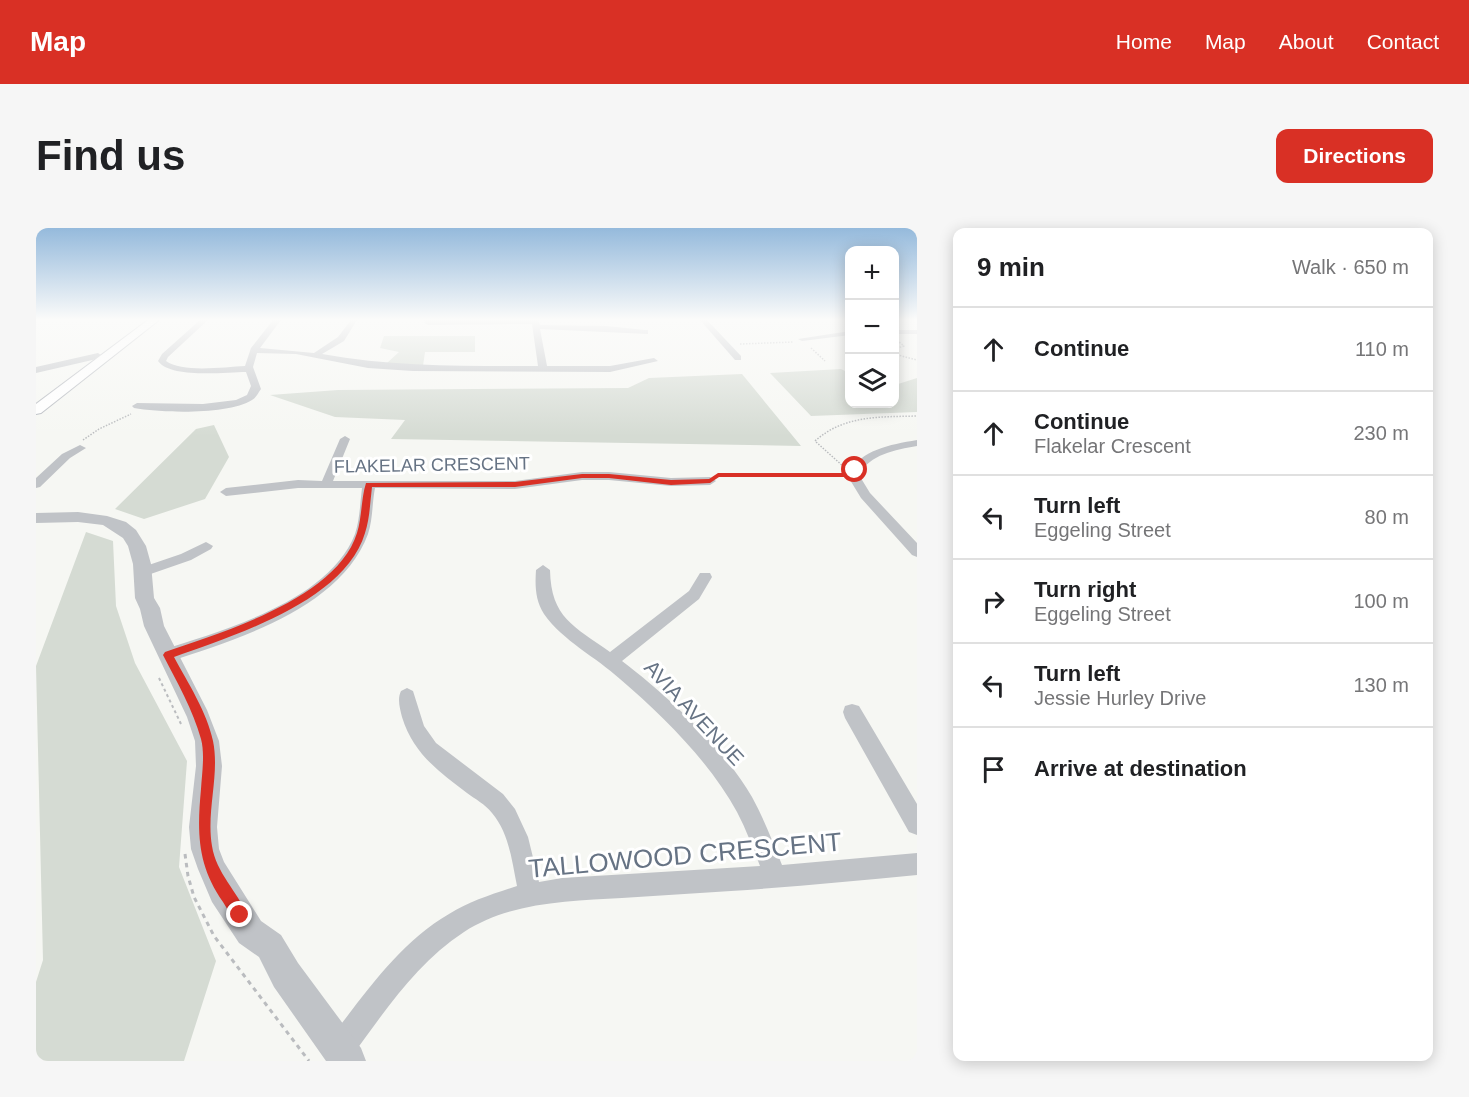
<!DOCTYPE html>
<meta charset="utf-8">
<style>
:root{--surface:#fff;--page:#f6f6f6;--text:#202124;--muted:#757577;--line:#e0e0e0;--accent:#d93025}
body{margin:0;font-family:Helvetica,sans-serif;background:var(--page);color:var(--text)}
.controls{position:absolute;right:18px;top:18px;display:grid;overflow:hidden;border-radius:12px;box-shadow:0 3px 15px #0003}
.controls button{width:54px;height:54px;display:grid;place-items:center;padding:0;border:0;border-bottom:2px solid var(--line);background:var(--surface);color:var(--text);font:30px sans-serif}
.stop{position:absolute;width:18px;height:18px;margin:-14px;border:4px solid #d93025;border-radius:50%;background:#fff}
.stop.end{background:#d93025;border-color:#fff;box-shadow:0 2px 6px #0008}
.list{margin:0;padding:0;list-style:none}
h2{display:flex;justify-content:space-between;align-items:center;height:78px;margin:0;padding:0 24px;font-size:26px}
h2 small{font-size:20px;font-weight:400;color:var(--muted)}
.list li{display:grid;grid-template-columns:39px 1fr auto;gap:18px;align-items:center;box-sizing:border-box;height:84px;padding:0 24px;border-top:2px solid var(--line)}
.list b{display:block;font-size:22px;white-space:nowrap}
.list p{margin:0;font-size:20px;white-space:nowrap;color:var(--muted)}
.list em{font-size:20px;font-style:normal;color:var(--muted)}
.icon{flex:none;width:33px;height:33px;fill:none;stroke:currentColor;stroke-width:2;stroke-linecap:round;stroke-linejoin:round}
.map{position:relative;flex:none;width:881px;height:833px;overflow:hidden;border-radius:12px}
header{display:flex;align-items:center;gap:36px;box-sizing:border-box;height:84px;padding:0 30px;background:var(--accent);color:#fff}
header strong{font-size:28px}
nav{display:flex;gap:33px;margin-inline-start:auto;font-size:21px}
.intro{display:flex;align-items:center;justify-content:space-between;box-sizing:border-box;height:144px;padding:0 36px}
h1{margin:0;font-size:42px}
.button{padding:15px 27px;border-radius:12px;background:var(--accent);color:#fff;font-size:21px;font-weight:700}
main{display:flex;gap:36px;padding:0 36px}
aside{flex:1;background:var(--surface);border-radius:12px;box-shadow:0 3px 15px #0003}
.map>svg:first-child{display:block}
</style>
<header>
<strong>Map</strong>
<nav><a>Home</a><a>Map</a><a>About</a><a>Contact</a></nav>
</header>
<div class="intro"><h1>Find us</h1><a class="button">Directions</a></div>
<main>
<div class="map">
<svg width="881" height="833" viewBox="0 0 881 833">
<rect width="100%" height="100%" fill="#f6f7f3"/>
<path fill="#d5dbd3" d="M 348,108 L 439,108 L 439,124 L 389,124 L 387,138 L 351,135 L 363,124 L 344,120 Z
M 805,141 L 813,145 L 814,176 L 858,176 L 859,157 L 881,150 L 881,184 L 775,188 L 734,145 Z
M 706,146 L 765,218 L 355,211 L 369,192 L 299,189 L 234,167 L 302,162 L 592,160 L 613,150 Z
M 178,197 L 193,229 L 169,271 L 108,291 L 79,281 L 160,201 Z
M 50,304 L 77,313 L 80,378 L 99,435 L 151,533 L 143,639 L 180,733 L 148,833 L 0,833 L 0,754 L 7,732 L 0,438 Z"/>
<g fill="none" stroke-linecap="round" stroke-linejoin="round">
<g stroke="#b4b8be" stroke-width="2">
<path id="secondary" d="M 112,92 L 123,92 L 5,185 L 0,186 L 0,176 Z"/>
</g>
<path stroke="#babcbf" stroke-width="1.5" stroke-dasharray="1.5 1.5" stroke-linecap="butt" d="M 704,116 L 758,114
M 775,120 L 789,133
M 858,121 L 868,118 L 862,113
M 858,126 L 881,132
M 47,212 L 63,201 L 95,186
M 808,239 L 779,213 C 808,187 844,189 881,188
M 684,247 L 804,247"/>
<path stroke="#babcbf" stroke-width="2" stroke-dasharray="3 3" stroke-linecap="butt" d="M 123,450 L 145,496"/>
<path stroke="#babcbf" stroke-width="3" stroke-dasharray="4.5 4.5" stroke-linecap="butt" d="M 149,626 L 152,648 L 158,669 L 178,708 L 273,833"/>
<path fill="#c0c3c7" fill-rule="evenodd" d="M 164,92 L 172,92 L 132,129 L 130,133 C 146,145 188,139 209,138 L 215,120 L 237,92 L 245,92 L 224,120 L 278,125 L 302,109 L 315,92 L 321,92 L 308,113 L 286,126 C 358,139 429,138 502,138 L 496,96 L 392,97 L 388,95 L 389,92 L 502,92 L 504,97 L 571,98 L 609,102 L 612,102 L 612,106 L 504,101 L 511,138 L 574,138 L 618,130 L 622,133 L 574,144 L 377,143 L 332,140 L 260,126 L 221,125 L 217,139 L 225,161 C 222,165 220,170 216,172 C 193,187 125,185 98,180 L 96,178 L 101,175 L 167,176 L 200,172 L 211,167 L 215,158 L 210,144 C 189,144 135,151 122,133 L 126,126 Z
M 664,92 L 671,92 L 705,128 L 705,132 L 699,132 Z
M 858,102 L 881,102 L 881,106 L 858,106 Z
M 814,103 L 814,107 L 766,113 L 762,111 Z
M 62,125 L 66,128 L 65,130 L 0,145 L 0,139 Z
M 309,208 L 314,211 L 297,253 L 479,253 L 546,244 L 573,244 L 635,250 L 674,249 L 680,253 L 674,257 L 635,258 L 573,252 L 546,252 L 479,261 L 339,260 C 336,275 337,291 332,306 C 305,380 200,412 132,434 L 126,432 L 124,427 L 126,422 C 188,402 293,373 319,306 C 324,291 324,275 326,260 L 262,260 L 190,268 L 184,264 L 190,260 L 262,252 L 286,253 L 304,211 Z
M 881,212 L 881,218 C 859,222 834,226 823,247 L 834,265 L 881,315 L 881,329 L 876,327 L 825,270 L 811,247 C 826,221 853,217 881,212 Z
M 44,217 L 50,220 L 34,230 L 4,259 L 0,260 L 0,250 L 26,226 Z
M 170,314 L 177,318 L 175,321 L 155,332 L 106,349 L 99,344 L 101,341 L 145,326 Z
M 507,337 L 514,342 C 515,390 538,398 574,424 L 653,363 L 664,345 L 674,345 L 676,349 L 663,371 L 586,433 C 632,468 687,519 716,569 C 728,591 737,614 746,637 L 881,625 L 881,647 C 819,653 757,659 695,663 C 659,665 622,668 586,670 C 533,673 474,674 428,704 C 379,736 347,786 313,832 L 293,832 L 289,822 L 293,812 C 328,767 363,715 413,686 C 434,673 457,666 481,658 C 476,633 473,605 456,585 C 449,576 439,571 431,565 C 402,543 377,525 366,489 C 364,481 361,471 365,463 L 371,460 L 377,463 L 388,498 L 400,515 L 467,566 L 479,581 L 492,609 L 503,654 L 526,650 L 724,638 C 717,620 710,601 701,584 C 673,533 627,488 584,451 C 560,429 527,413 508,386 C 499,372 499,357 500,342 Z
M 816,476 L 823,478 L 881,576 L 881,607 L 873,604 L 809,490 L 807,484 L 809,478 Z"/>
<path fill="#c0c3c7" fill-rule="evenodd" d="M 42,284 L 71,288 L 90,294 L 100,302 L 110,318 L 115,336 L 118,370 L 124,380 L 128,398 L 171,482 L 183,513 L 186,538 L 181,599 L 183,621 L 188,634 L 225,693 L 245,707 L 262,735 L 325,820 L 330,833 L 290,833 L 238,759 L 223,729 L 203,715 L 176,674 L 162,641 L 155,621 L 153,599 L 160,538 L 159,513 L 151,489 L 108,398 L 104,381 L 99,370 L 97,336 L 92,318 L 87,310 L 67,297 L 42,294 L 0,295 L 0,285 Z"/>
<use href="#secondary" fill="#fff" fill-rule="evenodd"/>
</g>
<linearGradient id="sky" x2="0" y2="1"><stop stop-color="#95badc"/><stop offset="0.44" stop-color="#fbfbfa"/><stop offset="1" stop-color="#fbfbfa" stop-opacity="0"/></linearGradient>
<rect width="881" height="208" fill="url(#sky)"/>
<path fill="#d93025" d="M 819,239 L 823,242 L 817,249 L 683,249 L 674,255 L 635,257 L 573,250 L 546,250 L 479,259 L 336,259 C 334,274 334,290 329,305 C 309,373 199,407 138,429 C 152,455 171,484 177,513 C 184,547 170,583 176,618 C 180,645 202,664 211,687 L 209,692 L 204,695 C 196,691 192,682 187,674 C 161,637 161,604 165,561 C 166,545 169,526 165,511 C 157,482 141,454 127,427 L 129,424 C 187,404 301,370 321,305 C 326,289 325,271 330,255 L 479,254 L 546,246 L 573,246 L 635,252 L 673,251 L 682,245 L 814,245 Z"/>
<g text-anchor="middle" stroke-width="6" stroke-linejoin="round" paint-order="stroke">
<g font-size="18" fill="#667384" stroke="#fff">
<text transform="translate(396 237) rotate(-1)" y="6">FLAKELAR CRESCENT</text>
</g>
<g font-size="21" fill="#667384" stroke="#fff">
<text transform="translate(658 485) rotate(47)" y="7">AVIA AVENUE</text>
</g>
<g font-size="26" fill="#667384" stroke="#fff">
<text transform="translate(649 627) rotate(-5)" y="9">TALLOWOOD CRESCENT</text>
</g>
</g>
</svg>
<div class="controls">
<button>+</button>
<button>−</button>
<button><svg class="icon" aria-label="layers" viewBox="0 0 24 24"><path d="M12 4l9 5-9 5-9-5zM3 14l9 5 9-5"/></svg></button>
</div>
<div class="stop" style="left:819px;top:242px"></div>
<div class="stop end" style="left:204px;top:687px"></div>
</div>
<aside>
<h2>9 min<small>Walk · 650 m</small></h2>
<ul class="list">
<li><svg class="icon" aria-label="ahead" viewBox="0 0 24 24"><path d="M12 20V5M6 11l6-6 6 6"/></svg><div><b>Continue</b></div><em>110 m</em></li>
<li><svg class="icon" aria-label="ahead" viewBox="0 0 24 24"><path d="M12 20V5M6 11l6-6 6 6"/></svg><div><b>Continue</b><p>Flakelar Crescent</p></div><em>230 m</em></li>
<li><svg class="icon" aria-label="left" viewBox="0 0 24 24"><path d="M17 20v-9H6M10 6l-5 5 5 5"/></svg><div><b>Turn left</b><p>Eggeling Street</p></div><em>80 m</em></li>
<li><svg class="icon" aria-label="right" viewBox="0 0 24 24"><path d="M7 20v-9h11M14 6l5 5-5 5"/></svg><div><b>Turn right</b><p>Eggeling Street</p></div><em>100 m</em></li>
<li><svg class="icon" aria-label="left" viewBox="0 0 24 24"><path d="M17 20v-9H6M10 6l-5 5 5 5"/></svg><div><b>Turn left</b><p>Jessie Hurley Drive</p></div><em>130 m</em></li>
<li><svg class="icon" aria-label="arrive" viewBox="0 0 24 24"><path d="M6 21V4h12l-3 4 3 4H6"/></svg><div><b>Arrive at destination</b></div></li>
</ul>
</aside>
</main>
